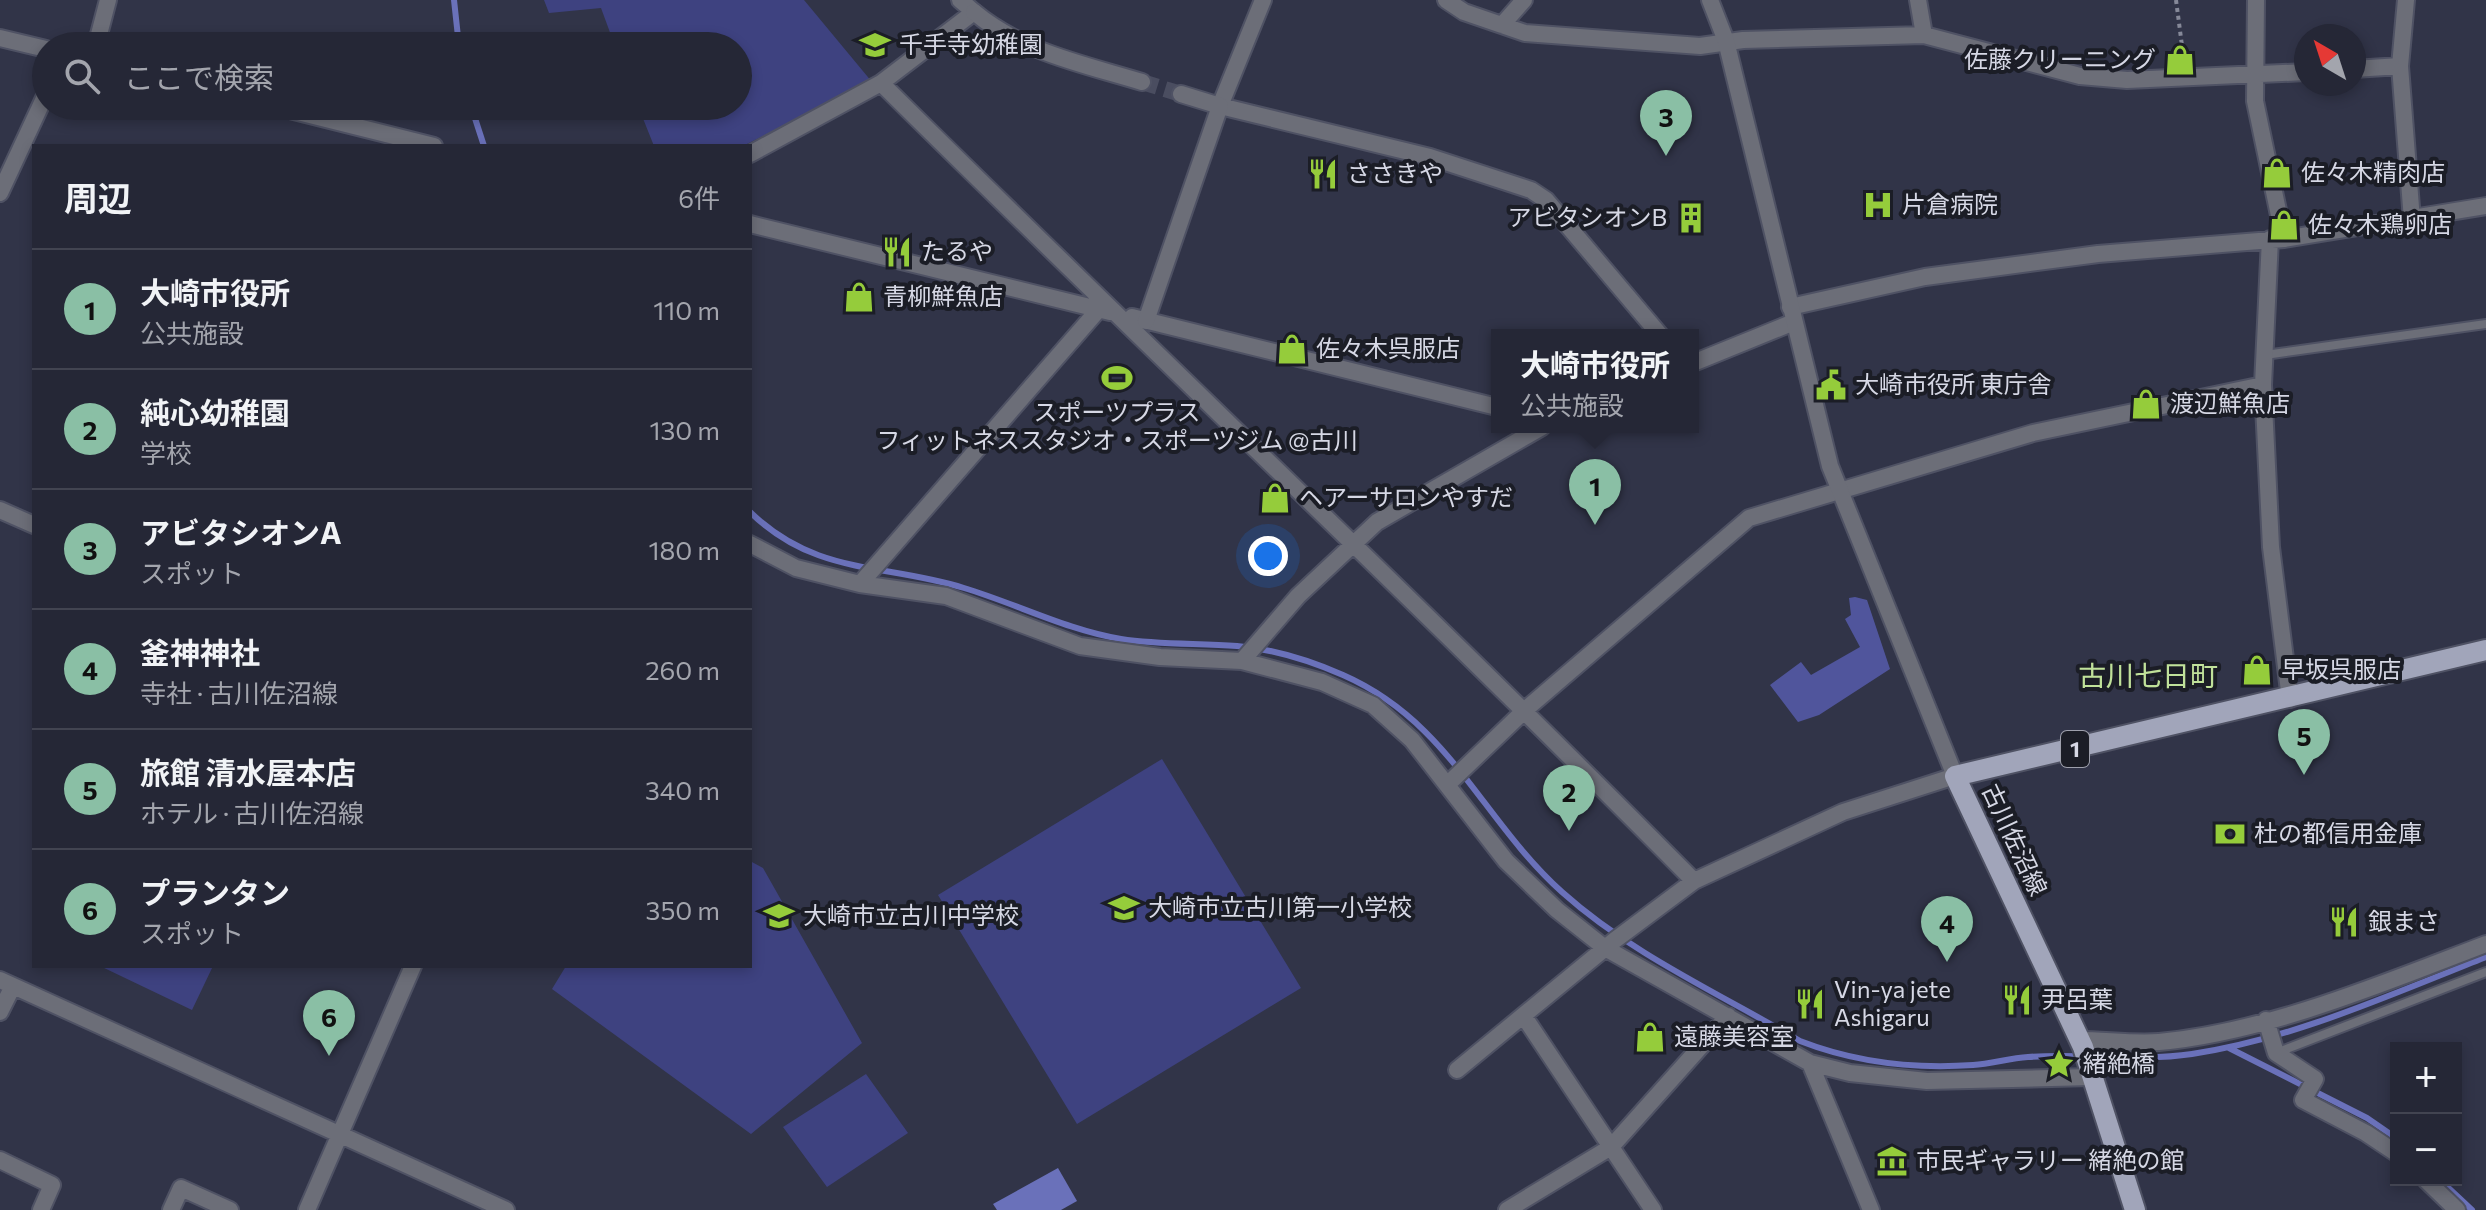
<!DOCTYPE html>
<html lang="ja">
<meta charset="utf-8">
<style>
:root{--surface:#252736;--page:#313342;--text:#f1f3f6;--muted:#a3a5ad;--line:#424451;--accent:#8abfa5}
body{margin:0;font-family:Commissioner,"Noto Sans JP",sans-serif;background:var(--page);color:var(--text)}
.controls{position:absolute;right:24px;bottom:24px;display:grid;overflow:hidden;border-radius:0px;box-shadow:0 4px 12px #0003}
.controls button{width:72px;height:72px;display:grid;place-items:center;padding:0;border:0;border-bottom:2px solid var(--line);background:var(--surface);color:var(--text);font:40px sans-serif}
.compass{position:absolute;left:2294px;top:24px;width:72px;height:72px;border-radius:50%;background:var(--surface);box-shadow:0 4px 12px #0003;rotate:321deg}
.you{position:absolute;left:1268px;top:556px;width:28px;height:28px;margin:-20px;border:6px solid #fff;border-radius:50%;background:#1a73e8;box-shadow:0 0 0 12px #1a73e833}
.badge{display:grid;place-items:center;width:52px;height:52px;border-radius:50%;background:var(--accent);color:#111;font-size:26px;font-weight:700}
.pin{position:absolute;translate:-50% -66px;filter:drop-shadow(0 2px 4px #0008)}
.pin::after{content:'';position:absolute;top:42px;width:28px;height:24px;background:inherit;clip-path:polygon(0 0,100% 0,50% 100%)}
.popup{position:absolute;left:1491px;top:329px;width:208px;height:104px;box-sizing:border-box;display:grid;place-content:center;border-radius:0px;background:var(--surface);filter:drop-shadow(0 2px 6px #0005);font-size:26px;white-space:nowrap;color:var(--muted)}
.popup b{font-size:30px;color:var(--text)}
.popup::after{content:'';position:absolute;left:50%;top:100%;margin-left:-16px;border:16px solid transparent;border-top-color:var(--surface)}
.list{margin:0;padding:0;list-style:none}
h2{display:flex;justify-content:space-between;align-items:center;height:104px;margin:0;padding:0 32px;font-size:34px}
h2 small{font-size:26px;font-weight:400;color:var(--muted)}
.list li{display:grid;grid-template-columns:52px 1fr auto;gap:24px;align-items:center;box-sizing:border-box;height:120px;padding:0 32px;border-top:2px solid var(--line)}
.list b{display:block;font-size:30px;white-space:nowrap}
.list p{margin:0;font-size:26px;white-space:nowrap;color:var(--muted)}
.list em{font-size:26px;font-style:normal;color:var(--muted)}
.icon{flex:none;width:44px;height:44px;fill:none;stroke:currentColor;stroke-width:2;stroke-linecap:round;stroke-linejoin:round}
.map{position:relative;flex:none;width:2486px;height:1210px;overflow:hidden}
.search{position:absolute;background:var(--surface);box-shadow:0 4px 12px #0003;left:32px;top:32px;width:720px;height:88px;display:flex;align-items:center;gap:20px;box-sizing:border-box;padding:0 28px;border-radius:44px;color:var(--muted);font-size:30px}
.panel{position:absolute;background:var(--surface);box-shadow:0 4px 12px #0003;left:32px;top:144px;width:720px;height:824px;border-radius:0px}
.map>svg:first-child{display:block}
</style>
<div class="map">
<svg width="2486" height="1210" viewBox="0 0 2486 1210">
<rect width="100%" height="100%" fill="#313448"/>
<path fill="#3e4280" d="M 544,0 L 804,0 L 872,82 L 743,146 L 654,146 L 638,106 L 738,106 L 738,46 L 615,46 L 601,8 L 549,13 Z
M 1162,759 L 1301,988 L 1077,1124 L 938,895 Z
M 750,861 L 763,868 L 862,1043 L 751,1134 L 552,989 L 566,966 L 750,966 Z
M 100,966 L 213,966 L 192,1010 Z
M 866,1074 L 908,1133 L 827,1187 L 783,1127 Z"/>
<path fill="#50559c" d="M 1855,597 L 1867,600 L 1890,669 L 1819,715 L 1798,722 L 1770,685 L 1801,662 L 1811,675 L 1860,647 L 1845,619 L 1851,615 L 1849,598 Z"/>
<path fill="#6a71ba" d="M 1058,1168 L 1077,1201 L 1061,1210 L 997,1210 L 993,1204 Z"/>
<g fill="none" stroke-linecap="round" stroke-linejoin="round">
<path stroke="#6a71ba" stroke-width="6" d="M 454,0 L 459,46
M 471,106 L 484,146
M 750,512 C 816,576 883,563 964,588 C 1017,604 1067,630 1121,639 C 1160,645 1199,643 1237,646 C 1273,649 1311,661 1343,675 C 1450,722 1481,819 1562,892 C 1631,954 1720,994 1800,1041 C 1854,1062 1915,1069 1973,1065 C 1992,1064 2009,1058 2028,1057 C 2082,1053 2138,1062 2192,1054 C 2293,1039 2392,994 2486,957
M 2229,1048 L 2367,1118 L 2396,1138
M 2440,1180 L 2472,1210"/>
<path stroke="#4a4d60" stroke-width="16" stroke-dasharray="16 8" stroke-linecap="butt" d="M 1142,82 L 1181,94"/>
<g stroke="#4f5264" stroke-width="12">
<path id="service" d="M 2265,355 L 2486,324
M 2276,1053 L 2486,972"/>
</g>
<g stroke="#4f5264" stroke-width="20">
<path id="minor" d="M 1263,0 L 1220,106 L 1430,157 L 1531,190 L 1546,200 L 1660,335
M 1446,0 L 1464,12 L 1525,33 L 1700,46 L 1743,40 L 1924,35 L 2080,76 L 2127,80 L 2306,72
M 1918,0 L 1924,35
M 2256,0 L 2255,101 L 2284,239
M 2406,0 L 2400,66 L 2412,220
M 1502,25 L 1524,0
M 0,38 L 46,49
M 96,46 L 108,0
M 2354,69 L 2400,66
M 881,83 C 1151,351 1427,611 1694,881
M 274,106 L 434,146
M 750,154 L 881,83 L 974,12 L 960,0
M 0,193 L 46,94
M 750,224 L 1110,312
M 2270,239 L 2263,385 L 2271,547 L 2290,699
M 1790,307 L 1925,277 L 2098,254 L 2284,239 L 2486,206
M 1132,317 L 1497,407
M 1693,363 L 1794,322
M 0,510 L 34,525
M 750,544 L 796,568 L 860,584 L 946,596 L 1080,646 L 1160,657 L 1242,661 L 1322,682 L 1373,705 L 1412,740 L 1506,861 L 1557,910 L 1605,948 L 1810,1063 L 1850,1073 L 1927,1081 L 2091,1077
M 860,584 L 1099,309
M 1242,661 L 1298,596 L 1377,522 L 1542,427
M 1448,784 L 1525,710 L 1749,518 L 2033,433 L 2263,385
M 0,980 L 506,1210
M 0,1012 L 13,986
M 1525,1018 L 1653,1210
M 2266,1020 L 2276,1053 L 2315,1079 L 2303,1100 L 2366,1133 L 2396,1153
M 2079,1040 C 2105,1040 2133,1044 2159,1042 C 2268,1032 2384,983 2486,944
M 1810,1063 L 1871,1210
M 1457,1070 L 1615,940 L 1694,881 L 1843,812 L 1955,776
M 0,1160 L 52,1185 L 41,1210
M 2426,1180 L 2457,1210
M 171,1210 L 181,1188 L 230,1210
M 307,1210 L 413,966
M 1507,1210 L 1611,1147 L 1728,1016"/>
</g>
<g stroke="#4f5264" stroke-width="20">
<path id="tertiary" d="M 1710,0 L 1726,41 L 1830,466 L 1955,776
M 974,12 C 1022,52 1083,64 1142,82
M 1146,321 L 1220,106 L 1181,94"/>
</g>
<g stroke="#4f5264" stroke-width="24">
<path id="primary" d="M 2135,1210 L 2083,1047 L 1955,776 L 2486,650"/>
</g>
<path stroke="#868999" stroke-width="4" stroke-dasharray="4 4" stroke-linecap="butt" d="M 2176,0 L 2184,61"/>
<use href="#service" stroke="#6c6e78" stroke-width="8"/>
<use href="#minor" stroke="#6c6e78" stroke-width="16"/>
<use href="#tertiary" stroke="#6c6e78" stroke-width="16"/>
<use href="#primary" stroke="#a1a5ba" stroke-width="20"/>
</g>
<defs>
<g id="school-bare" transform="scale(2.4)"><path d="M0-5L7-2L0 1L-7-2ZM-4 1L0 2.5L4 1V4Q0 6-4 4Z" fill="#95cc3b" stroke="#1b1d26" stroke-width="2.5" paint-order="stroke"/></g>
<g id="shop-bare" transform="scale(2.4)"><path d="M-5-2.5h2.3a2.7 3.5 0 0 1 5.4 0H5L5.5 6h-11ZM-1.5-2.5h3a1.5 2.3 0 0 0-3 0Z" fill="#95cc3b" stroke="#1b1d26" stroke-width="2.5" paint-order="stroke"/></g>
<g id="restaurant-bare" transform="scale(2.4)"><path d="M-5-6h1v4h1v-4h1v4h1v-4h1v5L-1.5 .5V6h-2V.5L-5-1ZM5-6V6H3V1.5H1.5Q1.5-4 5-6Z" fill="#95cc3b" stroke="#1b1d26" stroke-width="2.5" paint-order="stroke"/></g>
<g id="hospital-bare" transform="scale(2.4)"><path d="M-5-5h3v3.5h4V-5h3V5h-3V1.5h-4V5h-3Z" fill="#95cc3b" stroke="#1b1d26" stroke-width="2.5" paint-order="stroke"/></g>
<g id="building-bare" transform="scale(2.4)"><path d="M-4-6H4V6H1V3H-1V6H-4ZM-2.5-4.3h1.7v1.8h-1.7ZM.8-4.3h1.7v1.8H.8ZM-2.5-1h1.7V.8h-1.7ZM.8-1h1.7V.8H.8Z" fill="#95cc3b" stroke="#1b1d26" stroke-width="2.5" paint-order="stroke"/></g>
<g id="stadium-bare" transform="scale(2.4)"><path d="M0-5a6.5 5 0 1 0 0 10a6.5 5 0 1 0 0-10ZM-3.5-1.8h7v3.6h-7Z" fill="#95cc3b" stroke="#1b1d26" stroke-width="2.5" paint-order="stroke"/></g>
<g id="civic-bare" transform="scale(2.4)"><path d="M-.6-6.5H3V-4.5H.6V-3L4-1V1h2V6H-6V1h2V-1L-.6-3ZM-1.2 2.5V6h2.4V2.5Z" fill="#95cc3b" stroke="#1b1d26" stroke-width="2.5" paint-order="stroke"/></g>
<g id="bank-bare" transform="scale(2.4)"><path d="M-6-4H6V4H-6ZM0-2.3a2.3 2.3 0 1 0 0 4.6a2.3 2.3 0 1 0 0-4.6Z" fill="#95cc3b" stroke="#1b1d26" stroke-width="2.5" paint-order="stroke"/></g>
<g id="sight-bare" transform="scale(2.4)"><path d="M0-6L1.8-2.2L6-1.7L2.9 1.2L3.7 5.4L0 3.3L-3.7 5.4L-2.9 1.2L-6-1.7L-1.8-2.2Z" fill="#95cc3b" stroke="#1b1d26" stroke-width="2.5" paint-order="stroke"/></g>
<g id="museum-bare" transform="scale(2.4)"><path d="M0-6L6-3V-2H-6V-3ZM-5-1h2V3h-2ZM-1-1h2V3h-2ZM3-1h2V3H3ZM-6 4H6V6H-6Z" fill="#95cc3b" stroke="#1b1d26" stroke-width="2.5" paint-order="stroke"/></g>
</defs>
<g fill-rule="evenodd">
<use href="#school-bare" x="875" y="45"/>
<use href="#shop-bare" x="2180" y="60"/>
<use href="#shop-bare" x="2277" y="173"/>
<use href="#restaurant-bare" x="1323" y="174"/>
<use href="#hospital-bare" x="1878" y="205"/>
<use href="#building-bare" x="1691" y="218"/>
<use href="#shop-bare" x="2284" y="225"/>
<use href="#restaurant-bare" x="897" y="252"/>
<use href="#shop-bare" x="859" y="297"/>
<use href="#shop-bare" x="1292" y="349"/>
<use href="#stadium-bare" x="1117" y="378"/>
<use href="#civic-bare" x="1831" y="385"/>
<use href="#shop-bare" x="2146" y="404"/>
<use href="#shop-bare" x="1275" y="498"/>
<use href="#shop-bare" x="2257" y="670"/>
<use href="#bank-bare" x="2230" y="834"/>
<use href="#school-bare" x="1124" y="908"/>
<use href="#school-bare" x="779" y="916"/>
<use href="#restaurant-bare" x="2344" y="922"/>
<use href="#restaurant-bare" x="2017" y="1000"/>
<use href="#restaurant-bare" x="1810" y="1004"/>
<use href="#shop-bare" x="1650" y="1037"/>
<use href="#sight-bare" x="2059" y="1064"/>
<use href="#museum-bare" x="1892" y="1161"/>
</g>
<g text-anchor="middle" stroke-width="8" stroke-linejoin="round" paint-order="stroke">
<rect fill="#1b1d26" stroke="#9ea0ac" stroke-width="2" x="2061" y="731" width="28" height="36" rx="6"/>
<g font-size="22" font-weight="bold" fill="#d6d8e5">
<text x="2075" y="757">1</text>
</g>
<g font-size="24" fill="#d6d8e5" stroke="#1b1d26" text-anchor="start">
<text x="899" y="53">千手寺幼稚園</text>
<text x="2156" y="68" text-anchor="end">佐藤クリーニング</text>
<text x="2301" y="181">佐々木精肉店</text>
<text x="1347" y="182">ささきや</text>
<text x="1902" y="213">片倉病院</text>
<text x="1667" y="226" text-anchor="end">アビタシオンB</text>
<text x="2308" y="233">佐々木鶏卵店</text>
<text x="921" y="260">たるや</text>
<text x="883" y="305">青柳鮮魚店</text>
<text x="1316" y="357">佐々木呉服店</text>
<text x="1855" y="393">大崎市役所 東庁舎</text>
<text x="2170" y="412">渡辺鮮魚店</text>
<text x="1117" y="421" text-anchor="middle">スポーツプラス<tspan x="1117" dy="28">フィットネススタジオ・スポーツジム @古川</tspan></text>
<text x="1299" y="506">ヘアーサロンやすだ</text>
<text x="2281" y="678">早坂呉服店</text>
<text x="2254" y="842">杜の都信用金庫</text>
<text x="1148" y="916">大崎市立古川第一小学校</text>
<text x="803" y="924">大崎市立古川中学校</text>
<text x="2368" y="930">銀まさ</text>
<text x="1834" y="998">Vin-ya jete<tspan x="1834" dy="28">Ashigaru</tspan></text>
<text x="2041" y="1008">尹呂葉</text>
<text x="1674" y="1045">遠藤美容室</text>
<text x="2083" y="1072">緒絶橋</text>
<text x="1916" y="1169">市民ギャラリー 緒絶の館</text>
</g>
<g font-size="24" fill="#d6d8e5" stroke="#1b1d26">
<text transform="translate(2014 840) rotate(65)" y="8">古川佐沼線</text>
</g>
<g font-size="28" fill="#c0e19a" stroke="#1b1d26">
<text x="2148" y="686">古川七日町</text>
</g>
</g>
</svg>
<div class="controls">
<button>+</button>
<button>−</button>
</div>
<svg class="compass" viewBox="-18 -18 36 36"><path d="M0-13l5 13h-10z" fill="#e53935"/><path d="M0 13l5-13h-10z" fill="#a3a5ad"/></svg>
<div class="you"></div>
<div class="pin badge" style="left:1595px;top:525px">1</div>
<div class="popup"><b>大崎市役所</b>公共施設</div>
<div class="pin badge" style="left:1569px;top:831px">2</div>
<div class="pin badge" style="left:1666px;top:156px">3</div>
<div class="pin badge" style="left:1947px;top:962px">4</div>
<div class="pin badge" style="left:2304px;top:775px">5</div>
<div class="pin badge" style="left:329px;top:1056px">6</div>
<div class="search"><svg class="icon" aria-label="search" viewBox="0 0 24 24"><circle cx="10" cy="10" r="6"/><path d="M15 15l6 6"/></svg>ここで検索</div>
<section class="panel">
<h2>周辺<small>6件</small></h2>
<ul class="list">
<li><span class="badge">1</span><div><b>大崎市役所</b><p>公共施設</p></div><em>110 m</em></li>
<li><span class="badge">2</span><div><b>純心幼稚園</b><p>学校</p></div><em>130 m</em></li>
<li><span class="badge">3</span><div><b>アビタシオンA</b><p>スポット</p></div><em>180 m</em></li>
<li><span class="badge">4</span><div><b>釜神神社</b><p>寺社 · 古川佐沼線</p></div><em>260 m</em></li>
<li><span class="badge">5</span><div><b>旅館 清水屋本店</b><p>ホテル · 古川佐沼線</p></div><em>340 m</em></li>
<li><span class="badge">6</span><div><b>プランタン</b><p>スポット</p></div><em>350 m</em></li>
</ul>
</section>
</div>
